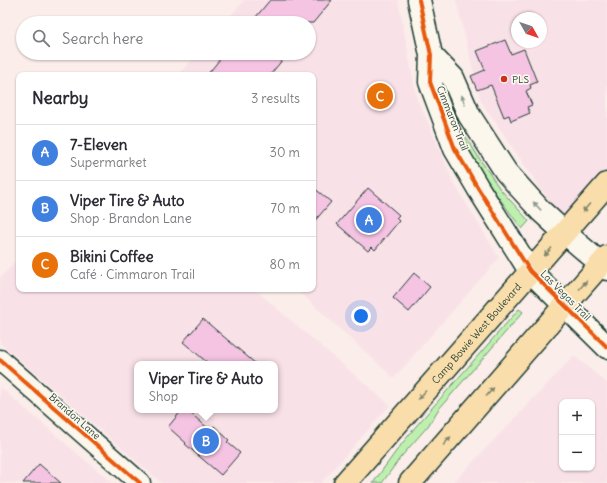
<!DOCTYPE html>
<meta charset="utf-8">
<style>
:root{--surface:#fff;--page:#f2f2f3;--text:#2b2b33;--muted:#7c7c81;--line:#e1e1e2;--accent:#b45309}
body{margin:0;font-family:Delius,sans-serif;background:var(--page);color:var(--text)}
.controls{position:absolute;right:12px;bottom:12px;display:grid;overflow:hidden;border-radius:8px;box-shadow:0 1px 3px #0004}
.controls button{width:36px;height:36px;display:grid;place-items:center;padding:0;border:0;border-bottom:1px solid var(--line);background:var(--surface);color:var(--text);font:20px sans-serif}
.compass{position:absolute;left:511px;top:12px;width:36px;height:36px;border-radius:50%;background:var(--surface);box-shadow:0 1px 3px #0004;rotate:130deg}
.you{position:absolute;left:361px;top:316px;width:14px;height:14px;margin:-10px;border:3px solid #fff;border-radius:50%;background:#1a73e8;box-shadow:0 0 0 6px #1a73e833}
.badge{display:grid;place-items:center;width:26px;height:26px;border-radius:50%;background:var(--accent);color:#fff;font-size:13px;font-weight:700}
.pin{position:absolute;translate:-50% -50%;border:2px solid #fff;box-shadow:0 1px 4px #0006}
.popup{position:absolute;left:134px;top:361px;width:144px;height:52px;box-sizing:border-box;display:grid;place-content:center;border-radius:8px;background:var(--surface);filter:drop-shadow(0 1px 3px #0005);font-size:13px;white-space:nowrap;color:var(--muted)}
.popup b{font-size:15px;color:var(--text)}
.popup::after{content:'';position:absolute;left:50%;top:100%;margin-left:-8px;border:8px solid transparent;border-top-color:var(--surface)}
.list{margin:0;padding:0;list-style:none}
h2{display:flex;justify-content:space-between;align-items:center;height:52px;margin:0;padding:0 16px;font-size:17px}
h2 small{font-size:13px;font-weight:400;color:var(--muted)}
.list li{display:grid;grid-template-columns:26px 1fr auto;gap:12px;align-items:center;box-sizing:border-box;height:56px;padding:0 16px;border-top:1px solid var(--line)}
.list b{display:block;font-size:15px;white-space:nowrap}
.list p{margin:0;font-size:13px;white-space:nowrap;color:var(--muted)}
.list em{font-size:13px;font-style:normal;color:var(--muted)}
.icon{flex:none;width:22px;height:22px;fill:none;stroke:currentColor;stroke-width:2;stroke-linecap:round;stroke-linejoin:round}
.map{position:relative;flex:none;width:607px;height:483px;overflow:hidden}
.search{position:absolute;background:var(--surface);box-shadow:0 1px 3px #0004;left:16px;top:16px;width:300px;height:44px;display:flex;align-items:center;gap:10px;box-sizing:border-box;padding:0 14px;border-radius:22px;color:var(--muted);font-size:15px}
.panel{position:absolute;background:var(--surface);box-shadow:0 1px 3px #0004;left:16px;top:72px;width:300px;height:220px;border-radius:8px}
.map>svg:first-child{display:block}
</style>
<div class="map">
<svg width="607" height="483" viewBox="0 0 607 483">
<rect width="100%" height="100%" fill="#faedea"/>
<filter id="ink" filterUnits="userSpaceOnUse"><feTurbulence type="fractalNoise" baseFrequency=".025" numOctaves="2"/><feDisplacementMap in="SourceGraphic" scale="8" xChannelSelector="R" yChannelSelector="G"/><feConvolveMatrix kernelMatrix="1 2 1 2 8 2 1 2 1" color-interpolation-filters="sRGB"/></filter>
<g filter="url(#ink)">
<path fill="#f9e1e8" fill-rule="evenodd" d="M 245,0 L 398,0 L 417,100 L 426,118 L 453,182 L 499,258 L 394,378 L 296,289 L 313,289 L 313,75 L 178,75 L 198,53 L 309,53 L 309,23 L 224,23 Z
M 456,0 L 607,0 L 607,175 L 565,224 L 481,101 ZM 517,18 L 541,18 L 541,42 L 517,42 Z
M 19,258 L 19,289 L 254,289 L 390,405 L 321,483 L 162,483 L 0,343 L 0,278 ZM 137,364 L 275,364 L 275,410 L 137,410 Z
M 574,356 L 607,383 L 607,483 L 453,483 ZM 562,402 L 592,402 L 592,468 L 562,468 Z
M 0,387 L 58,437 L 112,483 L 0,483 Z"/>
<path fill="#bdefae" stroke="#6e9671" d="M 452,110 L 461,129 L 481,161 L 500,189 L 529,221 L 522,229 L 494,191 L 455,128 Z
M 519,309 L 523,312 L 438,410 L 428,426 L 400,458 L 382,483 L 373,483 L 397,450 L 417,425 Z"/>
<path fill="#f6c4e3" stroke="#1f3d34" d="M 270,0 L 332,0 L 313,23 L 251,23 Z
M 505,40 L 511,54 L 524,49 L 537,82 L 530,85 L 531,88 L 526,91 L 532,105 L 527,107 L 530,113 L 511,121 L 509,115 L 504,117 L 491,85 L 477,90 L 471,76 L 485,70 L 477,51 Z
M 225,53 L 288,53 L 270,75 L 207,75 Z
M 313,187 L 331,202 L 313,223 Z
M 368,188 L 399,215 L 396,218 L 399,221 L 375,250 L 372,247 L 368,251 L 337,224 Z
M 414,273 L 430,287 L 409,312 L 393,298 Z
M 203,319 L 256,364 L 209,364 L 183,342 Z
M 182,410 L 187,410 L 210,430 L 214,426 L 229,440 L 227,442 L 240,453 L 221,475 L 185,444 L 186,443 L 168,427 Z
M 39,464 L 61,483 L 23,483 Z"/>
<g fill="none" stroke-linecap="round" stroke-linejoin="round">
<g stroke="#1f3d34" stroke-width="23">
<path id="minor" d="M 0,360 L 140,483"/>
</g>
<g stroke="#1f3d34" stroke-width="25">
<path id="tertiary" d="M 419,0 L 431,55 L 430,82 L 455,149 L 478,188 L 530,271
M 431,55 L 453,78 L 469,115 L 506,172 L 541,211 L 565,233"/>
</g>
<g stroke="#1f3d34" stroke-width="25">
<path id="secondary" d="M 565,233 L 607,269
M 530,271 L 607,347"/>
</g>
<g stroke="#1f3d34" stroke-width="25">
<g id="primary">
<path id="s1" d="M 345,483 L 607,184"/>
<path d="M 410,483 L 607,257"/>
</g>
</g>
<use href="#minor" stroke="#fbf7ec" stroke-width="20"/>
<use href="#tertiary" stroke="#fbf7ec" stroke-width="22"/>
<use href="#secondary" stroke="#fbf7ec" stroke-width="22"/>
<use href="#primary" stroke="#f9deab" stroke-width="22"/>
<g stroke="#fbf7ec" stroke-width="6">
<path id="cycleway" d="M 419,0 L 431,55 L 430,82 L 455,149 L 478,188 L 530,271 L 607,347
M 0,360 L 140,483"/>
</g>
<use href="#cycleway" stroke="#e8590c" stroke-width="4"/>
</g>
<defs><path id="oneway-solid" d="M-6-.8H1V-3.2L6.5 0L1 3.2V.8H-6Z"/></defs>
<g fill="#8d9a90">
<use href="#oneway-solid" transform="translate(463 100) rotate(-113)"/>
<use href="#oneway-solid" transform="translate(537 206) rotate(-133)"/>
</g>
<g fill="#81856a">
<use href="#oneway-solid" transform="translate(586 208) rotate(131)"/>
<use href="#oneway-solid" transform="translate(548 252) rotate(132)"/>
<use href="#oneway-solid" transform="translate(583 285) rotate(-49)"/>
<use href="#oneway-solid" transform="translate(490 392) rotate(-49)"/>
<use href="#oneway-solid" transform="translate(422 395) rotate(131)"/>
<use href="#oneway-solid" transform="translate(447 441) rotate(-49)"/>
</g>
</g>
<circle fill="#c8321e" stroke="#fbf7ec" stroke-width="1.5" cx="504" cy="79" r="4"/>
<g text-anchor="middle" stroke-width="3.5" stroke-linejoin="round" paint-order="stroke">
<g font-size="10" fill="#1f3d34" stroke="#fbf7ec" text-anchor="start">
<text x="512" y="83">PLS</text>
</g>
<g font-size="10" fill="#1f3d34" stroke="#fbf7ec">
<text transform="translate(453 118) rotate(68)" y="4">Cimmaron Trail</text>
<text transform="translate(566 295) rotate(45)" y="4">Las Vegas Trail</text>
<text dy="4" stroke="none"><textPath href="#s1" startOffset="199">Camp Bowie West Boulevard</textPath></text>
<text transform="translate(75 416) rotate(41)" y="4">Brandon Lane</text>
</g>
</g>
</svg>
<div class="controls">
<button>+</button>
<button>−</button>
</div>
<svg class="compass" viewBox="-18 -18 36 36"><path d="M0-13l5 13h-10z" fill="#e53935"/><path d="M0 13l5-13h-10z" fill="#7c7c81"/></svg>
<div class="you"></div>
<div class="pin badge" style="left:369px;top:220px;background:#3f7fe0">A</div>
<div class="pin badge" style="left:206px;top:441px;background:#3f7fe0">B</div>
<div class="popup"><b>Viper Tire &amp; Auto</b>Shop</div>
<div class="pin badge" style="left:380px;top:96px;background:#e8710a">C</div>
<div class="search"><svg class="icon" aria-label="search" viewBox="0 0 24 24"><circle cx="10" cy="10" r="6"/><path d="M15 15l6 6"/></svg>Search here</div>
<section class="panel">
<h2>Nearby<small>3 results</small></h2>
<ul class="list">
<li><span class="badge" style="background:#3f7fe0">A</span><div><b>7-Eleven</b><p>Supermarket</p></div><em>30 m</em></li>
<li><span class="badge" style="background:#3f7fe0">B</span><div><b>Viper Tire &amp; Auto</b><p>Shop · Brandon Lane</p></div><em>70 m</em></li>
<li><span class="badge" style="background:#e8710a">C</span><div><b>Bikini Coffee</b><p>Café · Cimmaron Trail</p></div><em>80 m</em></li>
</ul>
</section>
</div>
